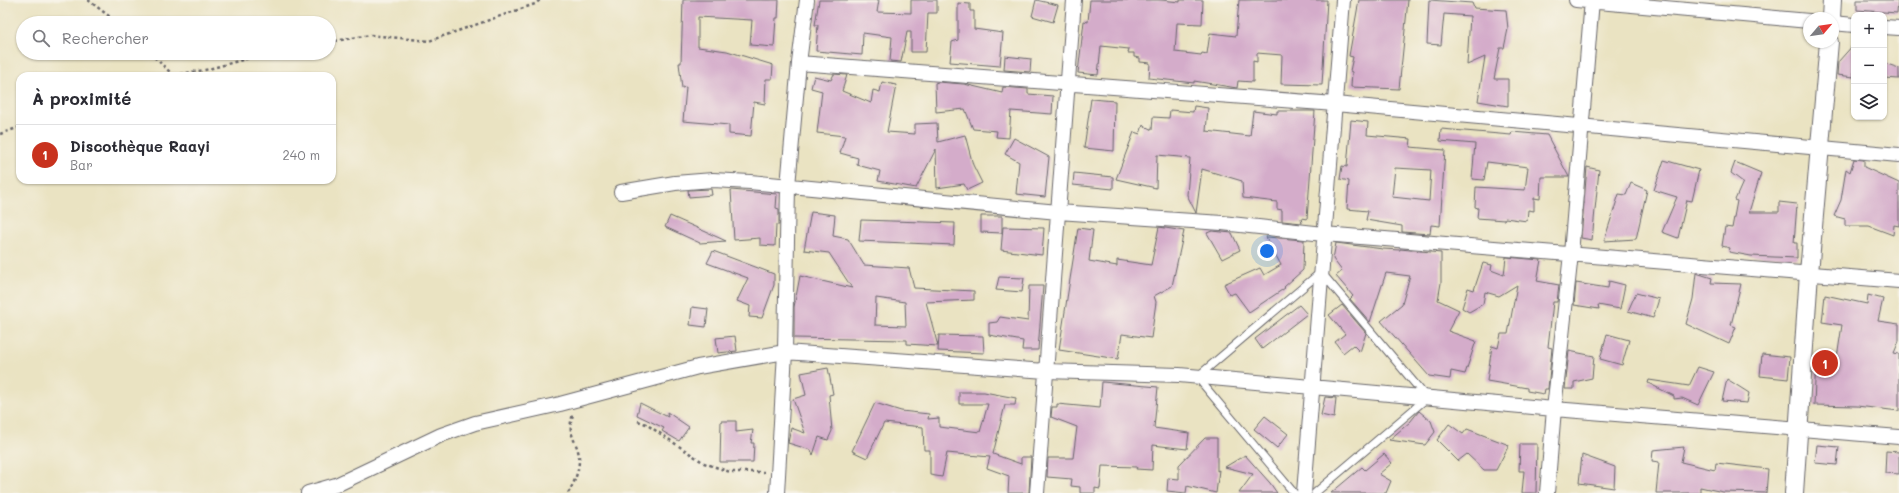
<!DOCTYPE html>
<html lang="fr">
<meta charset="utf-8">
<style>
:root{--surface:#fff;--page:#f7f7f7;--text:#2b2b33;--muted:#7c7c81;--line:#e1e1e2;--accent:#c8321e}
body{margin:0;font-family:Mali,sans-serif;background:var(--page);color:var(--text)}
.controls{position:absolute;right:12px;top:12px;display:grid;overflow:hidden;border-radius:8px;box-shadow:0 1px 3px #0004}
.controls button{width:36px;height:36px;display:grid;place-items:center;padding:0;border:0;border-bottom:1px solid var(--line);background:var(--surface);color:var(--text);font:20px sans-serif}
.compass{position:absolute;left:1803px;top:12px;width:36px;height:36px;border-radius:50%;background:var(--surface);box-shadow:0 1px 3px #0004;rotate:61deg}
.you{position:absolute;left:1267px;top:251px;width:14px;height:14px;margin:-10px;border:3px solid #fff;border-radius:50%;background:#1a73e8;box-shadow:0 0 0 6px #1a73e833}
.badge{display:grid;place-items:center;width:26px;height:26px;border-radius:50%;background:var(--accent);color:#fff;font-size:13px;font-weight:700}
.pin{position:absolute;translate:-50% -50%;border:2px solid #fff;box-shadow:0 1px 4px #0006}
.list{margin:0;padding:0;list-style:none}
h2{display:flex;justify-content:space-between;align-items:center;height:52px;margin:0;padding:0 16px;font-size:17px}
h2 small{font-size:13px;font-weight:400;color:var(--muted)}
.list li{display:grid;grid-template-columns:26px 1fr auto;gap:12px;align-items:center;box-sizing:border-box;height:60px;padding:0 16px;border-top:1px solid var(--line)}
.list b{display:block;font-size:15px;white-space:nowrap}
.list p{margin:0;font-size:13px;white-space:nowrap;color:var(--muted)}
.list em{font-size:13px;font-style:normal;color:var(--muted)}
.icon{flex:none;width:22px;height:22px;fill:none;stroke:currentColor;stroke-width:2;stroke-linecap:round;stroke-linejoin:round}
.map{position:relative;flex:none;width:1899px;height:493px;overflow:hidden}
.search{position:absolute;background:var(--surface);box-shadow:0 1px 3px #0004;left:16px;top:16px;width:320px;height:44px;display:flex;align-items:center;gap:10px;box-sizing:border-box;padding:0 14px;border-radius:22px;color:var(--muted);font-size:15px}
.panel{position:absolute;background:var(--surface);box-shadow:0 1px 3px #0004;left:16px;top:72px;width:320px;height:112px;border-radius:12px}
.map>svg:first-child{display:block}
</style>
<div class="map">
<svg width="1899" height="493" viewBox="0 0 1899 493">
<rect width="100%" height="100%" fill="#f7f3e8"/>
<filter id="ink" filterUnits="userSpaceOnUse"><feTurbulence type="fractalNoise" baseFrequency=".025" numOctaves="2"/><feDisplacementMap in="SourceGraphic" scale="8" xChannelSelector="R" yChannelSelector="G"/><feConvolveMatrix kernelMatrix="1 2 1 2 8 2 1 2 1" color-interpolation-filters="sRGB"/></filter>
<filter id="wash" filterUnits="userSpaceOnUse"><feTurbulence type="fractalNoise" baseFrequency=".012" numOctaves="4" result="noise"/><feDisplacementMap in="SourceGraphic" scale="16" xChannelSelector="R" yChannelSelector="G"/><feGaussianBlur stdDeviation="0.9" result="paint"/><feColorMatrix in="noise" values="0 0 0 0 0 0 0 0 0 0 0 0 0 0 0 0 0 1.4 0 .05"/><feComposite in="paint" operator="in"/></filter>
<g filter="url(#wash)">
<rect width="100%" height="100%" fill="#eae3c2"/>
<g id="blocks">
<path fill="#d4acca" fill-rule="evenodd" d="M 683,0 L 779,0 L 778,18 L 776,18 L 774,47 L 750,45 L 752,20 L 698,17 L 698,47 L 727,51 L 773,65 L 772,79 L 766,79 L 765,104 L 754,102 L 751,136 L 729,134 L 729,125 L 683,121 L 686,87 L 682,88 L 679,63 L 681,63 Z
M 819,0 L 879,0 L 877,12 L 911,13 L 911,0 L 937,0 L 937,13 L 928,13 L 926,52 L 911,52 L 911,32 L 907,32 L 901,62 L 890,61 L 892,37 L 863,33 L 862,55 L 816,51 L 818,25 L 815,25 Z
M 1036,0 L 1058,5 L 1053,22 L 1032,16 Z
M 1090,0 L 1161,0 L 1180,2 L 1180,0 L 1203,0 L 1202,24 L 1177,23 L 1175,52 L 1201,55 L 1202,53 L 1207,54 L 1210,33 L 1236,36 L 1239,0 L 1327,0 L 1322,85 L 1281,84 L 1282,55 L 1257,53 L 1257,62 L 1253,61 L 1253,82 L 1238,81 L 1237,88 L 1194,81 L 1194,83 L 1149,78 L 1150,63 L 1140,62 L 1140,58 L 1134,57 L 1134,53 L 1128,53 L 1129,49 L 1101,46 L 1098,75 L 1078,73 L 1084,21 L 1088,22 Z
M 1359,0 L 1408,0 L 1399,89 L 1351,87 L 1352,72 L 1350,71 L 1353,57 L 1349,56 Z
M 1429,0 L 1472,3 L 1474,8 L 1506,10 L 1508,29 L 1504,48 L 1500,48 L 1494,79 L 1508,79 L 1508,106 L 1478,101 L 1485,57 L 1467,65 L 1470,16 L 1444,14 L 1441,45 L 1427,44 Z
M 1857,0 L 1898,0 L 1897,13 L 1857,10 Z
M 958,3 L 970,4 L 970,11 L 974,11 L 974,29 L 1003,33 L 1000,66 L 950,62 L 952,42 L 958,40 Z
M 1854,44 L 1854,77 L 1837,75 L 1838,62 Z
M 1005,56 L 1031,59 L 1030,72 L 1004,70 Z
M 1884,63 L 1899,68 L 1899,79 L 1884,78 Z
M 834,74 L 847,75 L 842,91 L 871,103 L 873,90 L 880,92 L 882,82 L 896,85 L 887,132 L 915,134 L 915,124 L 937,123 L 938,142 L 965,135 L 973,165 L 982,183 L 967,190 L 964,184 L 937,188 L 936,149 L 916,188 L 878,181 L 880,171 L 857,165 L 858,158 L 840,153 L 845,136 L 817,133 L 822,91 L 811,88 L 814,76 L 831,80 Z
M 938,82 L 964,84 L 1002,93 L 1003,87 L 1028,89 L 1028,94 L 1053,96 L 1052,114 L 1011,111 L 1009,138 L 996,137 L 997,131 L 973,129 L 965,109 L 936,112 L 935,83 Z
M 1091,99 L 1115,101 L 1114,151 L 1084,148 Z
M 1194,106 L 1208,108 L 1206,131 L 1250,136 L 1253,111 L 1277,114 L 1277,111 L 1315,111 L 1307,219 L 1301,218 L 1302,223 L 1282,221 L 1282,210 L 1277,209 L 1277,202 L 1243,198 L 1242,181 L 1202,169 L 1196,213 L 1187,195 L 1190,158 L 1157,155 L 1156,188 L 1116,179 L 1134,132 L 1140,134 L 1143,125 L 1152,130 L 1153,117 L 1169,118 L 1170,110 L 1193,112 Z
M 1351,120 L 1368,122 L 1367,135 L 1411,139 L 1410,147 L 1445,150 L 1440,226 L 1431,225 L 1430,234 L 1402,232 L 1402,226 L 1366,220 L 1368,211 L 1347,209 L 1349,181 L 1340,179 L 1342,166 L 1347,167 ZM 1395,168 L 1431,170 L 1429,201 L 1392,197 Z
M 1441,129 L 1511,135 L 1512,132 L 1547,135 L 1569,177 L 1541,177 L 1540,199 L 1534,198 L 1534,211 L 1528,210 L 1527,221 L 1505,218 L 1504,220 L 1477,218 L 1478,208 L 1475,207 L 1476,187 L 1525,190 L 1528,167 L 1487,162 L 1484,180 L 1472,179 L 1475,144 L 1440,141 Z
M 1014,138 L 1049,157 L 1045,197 L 1016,194 L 1019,162 L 1005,154 Z
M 1854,159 L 1864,160 L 1864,167 L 1899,183 L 1899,226 L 1894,225 L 1893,235 L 1869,226 L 1845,226 L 1845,219 L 1834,216 L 1841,200 L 1846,169 L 1850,172 Z
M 1664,160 L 1699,170 L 1692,201 L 1687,200 L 1678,238 L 1662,232 L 1677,197 L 1654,190 Z
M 1735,162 L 1761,173 L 1749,212 L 1779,212 L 1779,202 L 1797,204 L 1794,243 L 1797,243 L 1797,258 L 1751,256 L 1729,252 L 1730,248 L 1722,246 L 1725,227 L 1732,228 L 1737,201 L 1735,200 L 1743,182 L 1731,173 Z
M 1587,167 L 1599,170 L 1592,240 L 1581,238 Z
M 1074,173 L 1113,177 L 1113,189 L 1073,185 Z
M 1631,183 L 1647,190 L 1636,239 L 1604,241 L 1619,194 L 1626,195 Z
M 711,189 L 712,195 L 689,197 L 688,190 Z
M 731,190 L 777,194 L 776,208 L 779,209 L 779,225 L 776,225 L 775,246 L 760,245 L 760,238 L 734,240 Z
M 811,212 L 835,215 L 833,236 L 848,239 L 864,265 L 909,268 L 914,288 L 974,291 L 974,300 L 926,302 L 938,346 L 907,344 L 907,340 L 794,338 L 794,307 L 800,276 L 852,288 L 829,253 L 804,250 ZM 876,298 L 905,302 L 906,326 L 875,325 Z
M 670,216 L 695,227 L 726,241 L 700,243 L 665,227 Z
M 981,216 L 1002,216 L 1002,233 L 981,232 Z
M 861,220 L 955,223 L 954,245 L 859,241 Z
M 1003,227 L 1044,228 L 1042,255 L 1001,250 Z
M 1159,227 L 1184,231 L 1172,286 L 1154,296 L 1156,302 L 1151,338 L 1122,334 L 1118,359 L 1059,350 L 1078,228 L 1093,230 L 1089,261 L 1117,266 L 1117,260 L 1151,265 Z
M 1212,231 L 1232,233 L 1240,250 L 1222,259 L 1207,233 Z
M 1266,237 L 1304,240 L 1303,270 L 1284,287 L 1285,288 L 1249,312 L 1235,293 L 1230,295 L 1224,284 L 1260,268 L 1264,275 L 1281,265 Z
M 1336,243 L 1383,249 L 1400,250 L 1400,249 L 1441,253 L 1441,283 L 1438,300 L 1459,310 L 1448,331 L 1476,341 L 1465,374 L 1451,371 L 1450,379 L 1429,376 L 1381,321 L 1402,304 L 1410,276 L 1386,273 L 1370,322 L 1350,299 L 1353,296 L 1336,276 L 1342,271 L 1333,259 Z
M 713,251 L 774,274 L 774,285 L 762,318 L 749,317 L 750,306 L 737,301 L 748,278 L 707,263 Z
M 1506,257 L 1541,260 L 1537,281 L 1559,285 L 1557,302 L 1553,302 L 1548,347 L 1552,348 L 1548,389 L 1545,389 L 1544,394 L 1527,391 L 1527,388 L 1487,381 L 1492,346 L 1498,348 L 1501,334 L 1508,334 L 1517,285 L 1499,296 L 1485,292 L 1483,304 L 1469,312 L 1462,308 L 1468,288 L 1474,290 L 1483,263 L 1492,265 L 1491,270 L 1504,275 Z
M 1696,273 L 1712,278 L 1711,283 L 1741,284 L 1731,325 L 1736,327 L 1729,344 L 1686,324 L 1693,299 Z
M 999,277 L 1024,278 L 1022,292 L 996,290 Z
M 1609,281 L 1625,285 L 1620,309 L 1598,305 L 1599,309 L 1574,305 L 1576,283 L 1608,288 Z
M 1029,286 L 1043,286 L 1038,350 L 1022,350 L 1023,341 L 989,335 L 989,323 L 997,322 L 1000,317 L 1028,321 Z
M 1636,293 L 1659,299 L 1653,318 L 1628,311 Z
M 1825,295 L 1867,304 L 1868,295 L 1883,299 L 1878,321 L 1899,324 L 1899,341 L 1894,353 L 1899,354 L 1899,411 L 1857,406 L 1814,405 L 1816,357 L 1837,358 L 1842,325 L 1822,322 Z
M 1299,305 L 1307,314 L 1262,349 L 1255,339 Z
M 1342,305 L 1366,333 L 1360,352 L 1353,345 L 1343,353 L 1335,342 L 1345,334 L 1329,315 Z
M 692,307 L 708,309 L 706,327 L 690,325 Z
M 1607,334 L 1629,340 L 1622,365 L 1600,359 Z
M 939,335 L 983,336 L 984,353 L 938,351 Z
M 735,336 L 737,351 L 718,353 L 716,338 Z
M 1569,351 L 1594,356 L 1592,378 L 1574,382 L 1574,389 L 1565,389 Z
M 1762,354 L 1790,357 L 1788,379 L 1760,376 Z
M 1698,367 L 1714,372 L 1698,405 L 1682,398 L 1674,399 L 1674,396 L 1648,383 L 1649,380 L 1689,386 Z
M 828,368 L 833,394 L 829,395 L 832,431 L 828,440 L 819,437 L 813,455 L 811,450 L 788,443 L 791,428 L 805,433 L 793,399 L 806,395 L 801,373 Z
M 1727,379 L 1749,393 L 1747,403 L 1722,401 Z
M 1102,382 L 1158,387 L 1154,428 L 1189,433 L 1187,449 L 1153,445 L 1152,470 L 1136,469 L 1137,467 L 1102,466 L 1100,489 L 1095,488 L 1095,493 L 1080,493 L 1080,487 L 1071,486 L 1072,479 L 1047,477 L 1048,458 L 1073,458 L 1077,427 L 1051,417 L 1052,407 L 1057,407 L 1057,404 L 1100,408 Z
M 959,392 L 984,392 L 1016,398 L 1015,405 L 1005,405 L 993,454 L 1021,464 L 1021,457 L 1031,457 L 1029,493 L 1008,493 L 1009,476 L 987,468 L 990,457 L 947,453 L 942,477 L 930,475 L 930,450 L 924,450 L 923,427 L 884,423 L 867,458 L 852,451 L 875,403 L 901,411 L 929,414 L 928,419 L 939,418 L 939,427 L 980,432 L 988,404 L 959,404 Z
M 1325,397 L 1336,398 L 1334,418 L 1321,415 Z
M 640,403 L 668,417 L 667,412 L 689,427 L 679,441 L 662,431 L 664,428 L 637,415 Z
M 1419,411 L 1431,421 L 1435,432 L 1425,445 L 1389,440 L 1410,422 Z
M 1265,416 L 1288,434 L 1277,448 L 1254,429 Z
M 721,421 L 736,421 L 736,432 L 753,430 L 751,443 L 754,443 L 753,462 L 720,462 Z
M 1449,424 L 1463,434 L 1467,429 L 1509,445 L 1496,470 L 1484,470 L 1467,454 L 1458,461 L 1437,440 Z
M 1205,438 L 1217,438 L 1217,471 L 1219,470 L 1216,493 L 1187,486 L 1186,493 L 1167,491 L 1168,478 L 1179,479 L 1179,465 Z
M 1520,444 L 1537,444 L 1536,493 L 1522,493 L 1524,471 L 1519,471 Z
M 1817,445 L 1839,447 L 1837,465 L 1815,463 Z
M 1684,447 L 1681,462 L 1715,470 L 1716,463 L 1768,469 L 1766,493 L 1723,492 L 1700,487 L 1700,493 L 1656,493 L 1659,462 L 1652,461 L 1653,450 Z
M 1886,451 L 1899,452 L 1899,474 L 1885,473 Z
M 1384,454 L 1392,463 L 1379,474 L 1391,481 L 1386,493 L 1331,493 L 1362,467 L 1365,470 Z
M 1245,455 L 1270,483 L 1277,493 L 1239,493 L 1253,474 L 1225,467 Z
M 1582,455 L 1615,467 L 1614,488 L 1579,483 Z"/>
</g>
</g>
<g filter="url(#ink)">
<use href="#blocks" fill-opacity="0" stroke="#68666a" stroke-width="1"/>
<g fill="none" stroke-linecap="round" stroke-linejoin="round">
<g stroke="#68666a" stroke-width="9">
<path id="service" d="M 1294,493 L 1197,377 L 1321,272 L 1427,398 L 1315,493"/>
</g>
<g stroke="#68666a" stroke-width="16">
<path id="minor" d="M 1576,0 L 1809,21
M 1833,23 L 1854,25
M 1884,27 L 1899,28
M 799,63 L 1335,104 L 1899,155
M 621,192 L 675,183 L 713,180 L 750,182 L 1058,212 L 1222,223 L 1324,234 L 1899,281
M 308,493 L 336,485 L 441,435 L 475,423 L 560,404 L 698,367 L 785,352 L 1046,371 L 1179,375 L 1554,409 L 1899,437
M 777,493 L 785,352 L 788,186 L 799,63 L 807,0
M 1037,493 L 1074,0
M 1304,493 L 1343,0
M 1547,493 L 1554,409 L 1571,254 L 1592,0"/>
</g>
<g stroke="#68666a" stroke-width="20">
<path id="tertiary" d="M 1831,18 L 1832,0
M 1794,493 L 1809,273 L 1829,42"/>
</g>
<path stroke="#68666a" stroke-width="2.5" stroke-dasharray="3 3" stroke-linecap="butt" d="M 88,0 L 118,23
M 329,42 L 370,35 L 429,41 L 535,4 L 540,0
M 150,53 L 173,75
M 169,76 L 205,70 L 268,53
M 0,134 L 20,127
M 638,421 L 646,424 L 704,463 L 730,472 L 764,472
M 568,493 C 574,484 579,471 579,460 C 580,443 565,435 573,415"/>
<use href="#service" stroke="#fff" stroke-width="7"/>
<use href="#minor" stroke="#fff" stroke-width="14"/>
<use href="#tertiary" stroke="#fff" stroke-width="18"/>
</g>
</g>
</svg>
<div class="controls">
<button>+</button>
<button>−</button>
<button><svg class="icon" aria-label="layers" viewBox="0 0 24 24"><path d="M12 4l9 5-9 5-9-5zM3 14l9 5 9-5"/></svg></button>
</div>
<svg class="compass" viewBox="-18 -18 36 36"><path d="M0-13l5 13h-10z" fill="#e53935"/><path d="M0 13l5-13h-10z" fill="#7c7c81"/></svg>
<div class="you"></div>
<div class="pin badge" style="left:1825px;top:363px">1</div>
<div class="search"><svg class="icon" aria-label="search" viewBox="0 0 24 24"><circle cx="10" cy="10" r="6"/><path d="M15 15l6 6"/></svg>Rechercher</div>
<section class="panel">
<h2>À proximité<small></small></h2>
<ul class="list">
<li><span class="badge">1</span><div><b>Discothèque Raayi</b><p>Bar</p></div><em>240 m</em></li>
</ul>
</section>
</div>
